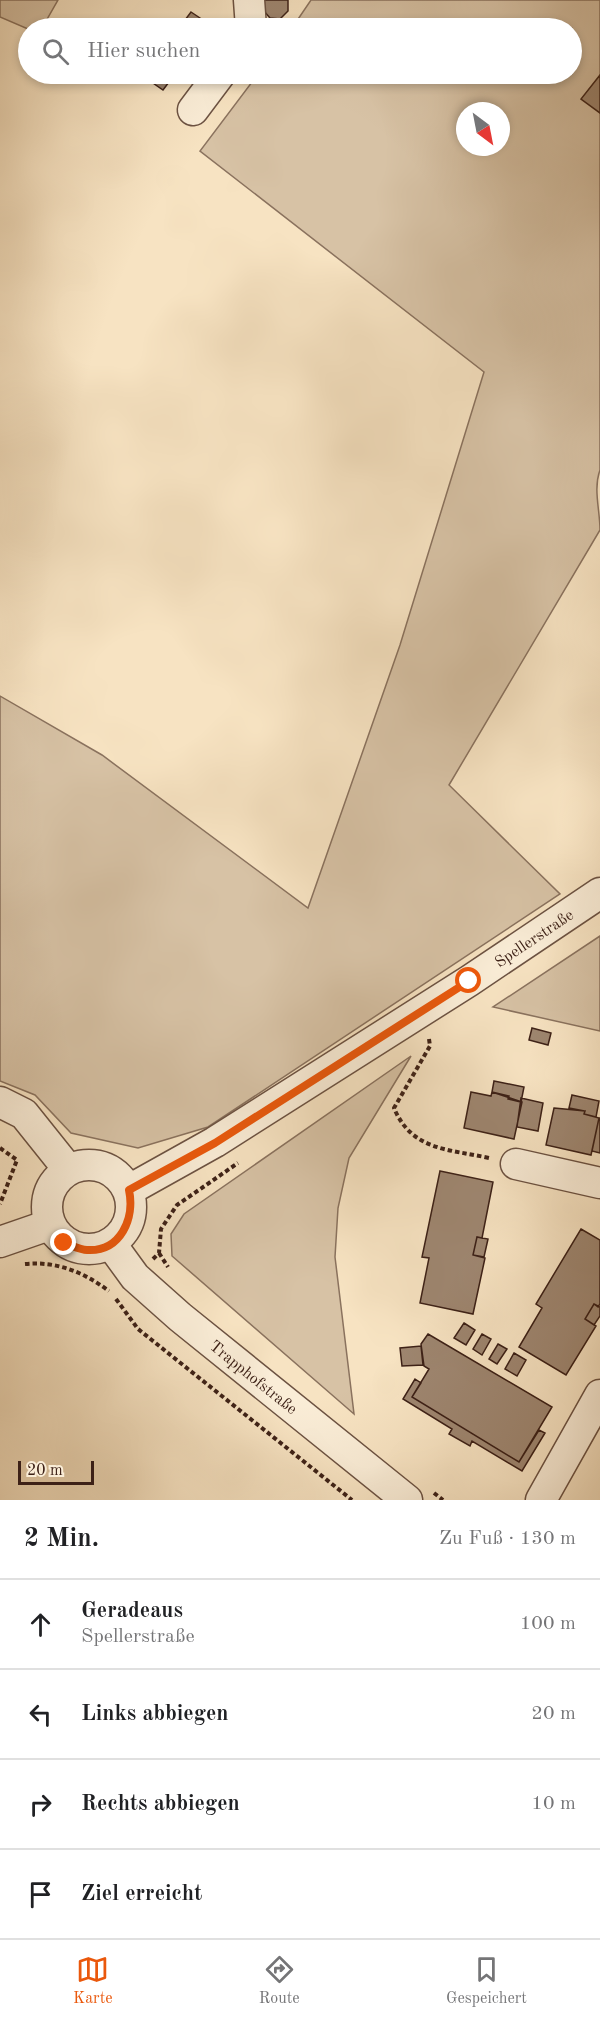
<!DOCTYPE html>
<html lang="de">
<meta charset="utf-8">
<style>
:root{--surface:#fff;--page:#f6f6f6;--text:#202124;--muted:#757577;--line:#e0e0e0;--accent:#ea580c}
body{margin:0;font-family:"Old Standard TT",serif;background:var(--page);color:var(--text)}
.compass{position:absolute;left:456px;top:102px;width:54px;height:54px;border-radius:50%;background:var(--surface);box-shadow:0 3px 9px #0003;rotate:148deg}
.scale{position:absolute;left:18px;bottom:15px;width:76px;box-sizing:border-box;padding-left:6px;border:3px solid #3d2117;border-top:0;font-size:16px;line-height:21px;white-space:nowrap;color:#3d2117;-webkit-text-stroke:4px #faedd7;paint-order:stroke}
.stop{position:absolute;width:18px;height:18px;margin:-14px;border:4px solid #ea580c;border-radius:50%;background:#fff}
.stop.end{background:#ea580c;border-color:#fff;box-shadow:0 2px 6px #0008}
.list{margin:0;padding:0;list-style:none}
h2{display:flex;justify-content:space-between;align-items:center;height:78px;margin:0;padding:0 24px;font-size:26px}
h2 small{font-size:20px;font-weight:400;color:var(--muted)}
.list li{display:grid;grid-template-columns:39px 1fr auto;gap:18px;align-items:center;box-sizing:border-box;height:90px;padding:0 24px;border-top:2px solid var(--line)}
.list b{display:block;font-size:22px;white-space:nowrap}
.list p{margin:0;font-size:20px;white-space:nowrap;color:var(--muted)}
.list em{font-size:20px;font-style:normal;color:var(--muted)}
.icon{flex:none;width:33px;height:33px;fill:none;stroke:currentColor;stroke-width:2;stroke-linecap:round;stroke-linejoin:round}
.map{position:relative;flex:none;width:600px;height:1500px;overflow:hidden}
.search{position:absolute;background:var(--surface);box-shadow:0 3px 9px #0003;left:18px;right:18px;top:18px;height:66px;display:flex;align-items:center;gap:15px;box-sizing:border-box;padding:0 21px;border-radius:33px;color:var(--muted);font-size:22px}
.sheet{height:438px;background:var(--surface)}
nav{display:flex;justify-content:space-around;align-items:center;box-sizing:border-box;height:84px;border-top:2px solid var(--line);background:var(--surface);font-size:16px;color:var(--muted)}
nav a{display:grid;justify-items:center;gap:3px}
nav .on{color:var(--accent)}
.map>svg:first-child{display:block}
</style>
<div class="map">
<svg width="600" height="1500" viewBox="0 0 600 1500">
<rect width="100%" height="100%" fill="#f7e3c2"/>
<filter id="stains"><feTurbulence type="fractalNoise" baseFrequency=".00333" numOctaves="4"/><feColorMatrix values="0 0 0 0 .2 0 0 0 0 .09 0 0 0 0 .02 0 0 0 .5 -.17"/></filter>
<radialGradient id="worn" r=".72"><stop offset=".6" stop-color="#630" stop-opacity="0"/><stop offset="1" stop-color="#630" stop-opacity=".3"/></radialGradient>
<path fill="#d7c2a5" stroke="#8a725e" stroke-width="1.5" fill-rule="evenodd" d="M 0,0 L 58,0 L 42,28 L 28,29 L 0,17 Z
M 311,0 L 600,0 L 600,470 C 593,489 600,510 600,530 L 449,785 L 560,894 L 208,1127 L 138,1148 L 71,1133 L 35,1095 L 0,1081 L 0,696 L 102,755 L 308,908 L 400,645 L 484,372 L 200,151 L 258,74 L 572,74 L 572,28 L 292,28 ZM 465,111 L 501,111 L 501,147 L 465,147 Z
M 600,936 L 600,1031 L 493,1007 Z
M 411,1056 L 349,1158 L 338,1208 L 335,1257 L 354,1414 L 172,1256 L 171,1234 L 184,1214 Z"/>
<path fill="#9e8670" stroke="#3d2117" stroke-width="1.5" d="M 263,0 L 288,0 L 288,11 L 280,19 L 270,18 L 263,10 Z
M 191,12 L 209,24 L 214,28 L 179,28 Z
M 140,74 L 175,74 L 163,90 Z
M 600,75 L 600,113 L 581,99 Z
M 532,1028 L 551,1033 L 548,1045 L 529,1040 Z
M 494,1081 L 524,1087 L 521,1102 L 508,1099 L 509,1096 L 492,1092 Z
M 471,1092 L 491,1096 L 492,1092 L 522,1102 L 514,1139 L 464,1128 Z
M 572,1095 L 599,1101 L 596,1117 L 584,1114 L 585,1111 L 569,1108 Z
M 521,1098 L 543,1103 L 538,1131 L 517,1127 Z
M 554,1108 L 585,1111 L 584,1114 L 599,1118 L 591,1155 L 546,1145 Z
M 599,1118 L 600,1118 L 600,1153 L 592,1151 Z
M 440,1171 L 493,1182 L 482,1238 L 477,1237 L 473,1255 L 485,1258 L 473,1314 L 420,1303 L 429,1258 L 422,1257 Z
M 581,1229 L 600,1240 L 600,1304 L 598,1307 L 594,1304 L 585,1319 L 596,1326 L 566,1375 L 519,1347 L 542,1308 L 536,1304 Z
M 477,1237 L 488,1239 L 484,1257 L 473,1255 Z
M 594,1304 L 600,1307 L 600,1316 L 594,1325 L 585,1319 Z
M 464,1323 L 475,1330 L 466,1345 L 454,1338 Z
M 428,1334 L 552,1407 L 519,1462 L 412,1397 L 429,1369 L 424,1366 L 421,1344 Z
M 482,1334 L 491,1339 L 482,1355 L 473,1349 Z
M 498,1344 L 507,1349 L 497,1364 L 489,1359 Z
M 421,1346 L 423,1365 L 402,1366 L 400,1348 Z
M 514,1353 L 526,1360 L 517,1376 L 505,1369 Z
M 415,1379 L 421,1383 L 412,1397 L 519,1462 L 539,1430 L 545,1433 L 522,1471 L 472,1441 L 470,1446 L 449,1434 L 452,1429 L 403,1399 Z"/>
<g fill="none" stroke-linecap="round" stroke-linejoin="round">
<g stroke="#6c5242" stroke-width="33">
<g id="minor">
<path d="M 249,0 L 251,28"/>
<path d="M 193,110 L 220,74"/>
<path d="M 0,1102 L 24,1114 L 68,1169"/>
<path d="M 516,1164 L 600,1183"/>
<circle cx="89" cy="1207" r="42"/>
<path id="s1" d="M 129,1190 L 215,1142 L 469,981 L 600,893"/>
<path d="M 0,1242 L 49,1225"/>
<path id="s2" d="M 111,1244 L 135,1277 L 180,1317 L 407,1500"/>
<path d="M 541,1500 L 600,1395"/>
</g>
</g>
<path stroke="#3d2117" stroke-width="4" stroke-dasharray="4.5 3" stroke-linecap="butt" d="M 429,1039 L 430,1046 L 394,1108 C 412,1151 449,1149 489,1158
M 0,1148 L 17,1160 L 0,1204
M 159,1253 L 168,1267
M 153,1259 L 159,1253 L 161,1229 L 177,1205 L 238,1163
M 25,1264 C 57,1261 83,1272 109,1291
M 116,1299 L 138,1329 L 352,1500
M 434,1493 L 443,1500"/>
<use href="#minor" stroke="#faedd7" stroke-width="30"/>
</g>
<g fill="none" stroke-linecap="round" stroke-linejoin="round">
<path stroke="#ea580c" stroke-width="8" d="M 64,1243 C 71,1245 80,1250 87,1250 C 121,1252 135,1218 129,1190 L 215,1143 L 469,981"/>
</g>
<g text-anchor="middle" stroke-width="4.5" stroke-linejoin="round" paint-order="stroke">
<g font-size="16" fill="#3d2117" stroke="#faedd7">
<text dy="6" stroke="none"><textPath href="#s1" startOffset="477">Spellerstraße</textPath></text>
<text dy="6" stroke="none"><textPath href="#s2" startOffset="196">Trapphofstraße</textPath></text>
</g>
</g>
<rect width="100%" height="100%" filter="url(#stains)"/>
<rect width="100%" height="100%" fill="url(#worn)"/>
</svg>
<svg class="compass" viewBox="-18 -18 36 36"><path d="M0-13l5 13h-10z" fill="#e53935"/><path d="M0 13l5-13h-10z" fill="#757577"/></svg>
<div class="scale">20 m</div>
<div class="stop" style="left:469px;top:981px"></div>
<div class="stop end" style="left:64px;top:1243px"></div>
<div class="search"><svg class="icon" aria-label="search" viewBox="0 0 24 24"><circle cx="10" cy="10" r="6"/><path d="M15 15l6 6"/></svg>Hier suchen</div>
</div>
<section class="sheet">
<h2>2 Min.<small>Zu Fuß · 130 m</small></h2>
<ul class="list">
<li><svg class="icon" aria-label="ahead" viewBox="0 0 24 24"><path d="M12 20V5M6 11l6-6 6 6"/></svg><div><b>Geradeaus</b><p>Spellerstraße</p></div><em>100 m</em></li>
<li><svg class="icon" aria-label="left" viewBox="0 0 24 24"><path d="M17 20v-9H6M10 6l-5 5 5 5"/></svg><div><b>Links abbiegen</b></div><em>20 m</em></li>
<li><svg class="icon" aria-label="right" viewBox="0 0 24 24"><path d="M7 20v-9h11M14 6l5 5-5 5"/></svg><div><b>Rechts abbiegen</b></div><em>10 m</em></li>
<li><svg class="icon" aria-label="arrive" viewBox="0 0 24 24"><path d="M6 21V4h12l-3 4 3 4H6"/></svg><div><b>Ziel erreicht</b></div></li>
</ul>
</section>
<nav>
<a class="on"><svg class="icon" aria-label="map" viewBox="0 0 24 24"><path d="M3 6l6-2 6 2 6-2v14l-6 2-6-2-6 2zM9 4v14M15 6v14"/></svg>Karte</a>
<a><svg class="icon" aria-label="directions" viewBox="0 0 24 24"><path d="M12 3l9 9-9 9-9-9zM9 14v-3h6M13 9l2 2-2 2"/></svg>Route</a>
<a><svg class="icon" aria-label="saved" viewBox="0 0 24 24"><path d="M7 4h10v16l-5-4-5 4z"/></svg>Gespeichert</a>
</nav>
